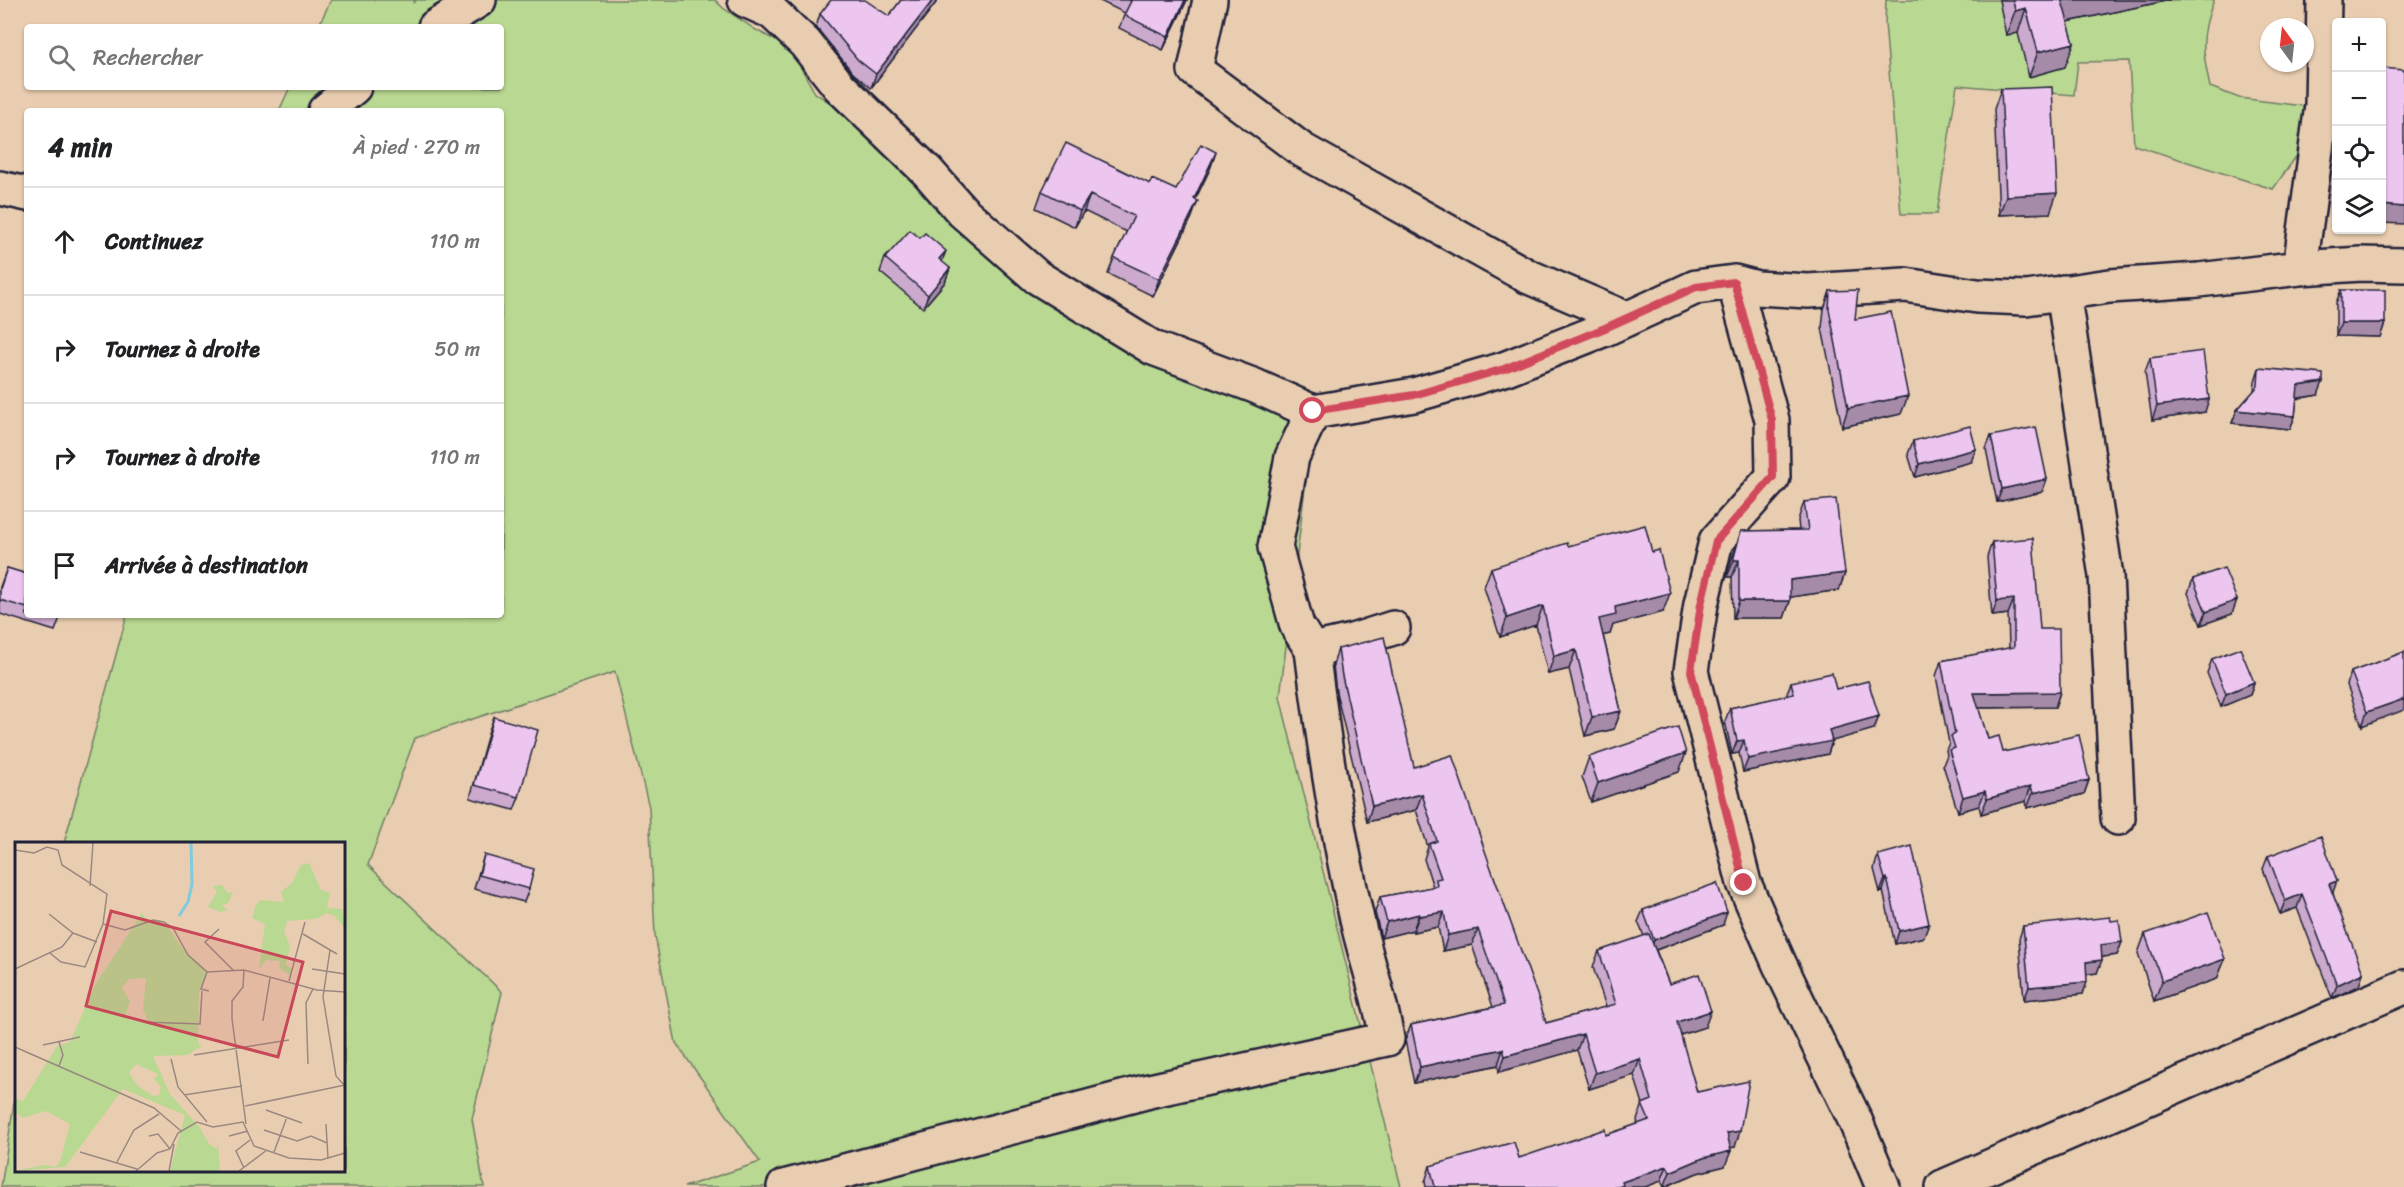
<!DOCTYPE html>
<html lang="fr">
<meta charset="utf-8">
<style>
:root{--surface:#fff;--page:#f6f6f6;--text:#202124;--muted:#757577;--line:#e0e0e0}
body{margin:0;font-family:Sriracha,sans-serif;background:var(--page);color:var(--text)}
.controls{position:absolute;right:18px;top:18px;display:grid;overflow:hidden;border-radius:6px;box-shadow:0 2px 4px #0004}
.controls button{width:54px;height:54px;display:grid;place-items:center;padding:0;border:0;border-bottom:2px solid var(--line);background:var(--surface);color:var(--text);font:30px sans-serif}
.compass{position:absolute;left:2260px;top:18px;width:54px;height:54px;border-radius:50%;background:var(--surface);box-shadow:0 2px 4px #0004;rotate:345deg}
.stop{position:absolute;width:18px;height:18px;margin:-14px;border:4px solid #d1495b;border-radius:50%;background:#fff}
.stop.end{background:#d1495b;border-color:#fff;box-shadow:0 2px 6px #0008}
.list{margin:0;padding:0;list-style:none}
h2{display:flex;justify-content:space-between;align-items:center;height:78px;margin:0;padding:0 24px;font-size:26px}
h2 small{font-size:20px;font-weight:400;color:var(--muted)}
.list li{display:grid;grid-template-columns:39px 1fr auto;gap:18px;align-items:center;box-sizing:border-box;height:108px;padding:0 24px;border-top:2px solid var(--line)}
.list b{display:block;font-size:22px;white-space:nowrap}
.list em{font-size:20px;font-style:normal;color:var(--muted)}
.icon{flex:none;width:33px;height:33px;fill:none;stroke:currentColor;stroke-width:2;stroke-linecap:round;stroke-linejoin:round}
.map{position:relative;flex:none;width:2404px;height:1187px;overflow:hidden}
.search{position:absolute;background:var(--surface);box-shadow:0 2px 4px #0004;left:24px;top:24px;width:480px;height:66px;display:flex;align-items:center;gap:15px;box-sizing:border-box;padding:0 21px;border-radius:6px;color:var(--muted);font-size:22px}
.panel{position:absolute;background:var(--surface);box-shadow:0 2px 4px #0004;left:24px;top:108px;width:480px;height:510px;border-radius:6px}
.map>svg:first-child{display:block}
</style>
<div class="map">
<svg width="2404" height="1187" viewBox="0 0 2404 1187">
<rect width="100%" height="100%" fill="#e9cdb0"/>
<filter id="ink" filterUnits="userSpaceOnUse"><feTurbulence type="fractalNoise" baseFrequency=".0167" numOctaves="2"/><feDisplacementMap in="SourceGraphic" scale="12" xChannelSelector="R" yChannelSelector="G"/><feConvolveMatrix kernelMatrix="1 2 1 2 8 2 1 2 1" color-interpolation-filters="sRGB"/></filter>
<g filter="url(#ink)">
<path fill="#b9d891" stroke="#6e7d66" stroke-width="1.5" d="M 331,0 L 415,0 L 414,2 L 417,0 L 715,0 L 723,8 L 756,30 L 790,48 L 815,93 L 941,174 L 1145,359 L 1315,404 L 1280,697 L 1401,1187 L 684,1187 L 760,1162 L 676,1043 L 655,936 L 649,807 L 615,672 L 415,738 L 368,865 L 502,992 L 472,1119 L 484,1187 L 1,1187 L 16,1090 L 16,1170 L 344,1170 L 344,844 L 64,843 L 127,615 L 501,615 L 501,111 L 279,111 L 290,87 L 501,87 L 501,27 L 318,27 Z
M 1886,0 L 2214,0 C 2200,35 2202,51 2210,87 L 2239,98 L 2303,106 L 2310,137 L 2273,189 L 2134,145 L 2129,61 L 2078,62 L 2074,95 L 1957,85 L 1937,214 L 1901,214 L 1885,23 Z"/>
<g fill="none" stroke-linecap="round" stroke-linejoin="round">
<g stroke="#22223b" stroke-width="38">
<path id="minor" d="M 745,0 L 772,12 L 805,43 L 839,86 L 928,172 L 962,211 L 1037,277 L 1153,348 L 1255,386 L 1313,412 L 1414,395 L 1504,369 L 1605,329 L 1696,287 L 1734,282 L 1757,288 L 1808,291 L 1905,285 L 1977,296 L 2026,298 L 2110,286 L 2199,280 L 2300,268 L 2361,264 L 2404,265
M 1210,0 L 1195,70 L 1302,150 L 1527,276 L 1627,319
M 435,27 L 479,0
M 325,111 L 354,87
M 0,188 L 27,194
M 2300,268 L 2322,105 L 2324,0
M 1734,282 L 1772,420 L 1773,477 L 1716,541 L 1701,604 L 1691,671 L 1744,883 L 1779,963 L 1855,1120 L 1883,1187
M 2063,292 L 2106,576 L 2118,818
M 1313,412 L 1292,457 L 1275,547 L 1297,626 L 1312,650 L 1352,641 L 1393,628
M 784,1187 L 1149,1091 L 1387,1039 C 1380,996 1365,957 1356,915 C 1336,827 1323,739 1312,650
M 1943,1187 L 2404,987"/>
</g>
<use href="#minor" stroke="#e9cdb0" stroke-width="33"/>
</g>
<path fill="#cbaace" stroke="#22223b" stroke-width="1.5" d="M 901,0 L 938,0 L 871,88 L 853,73 L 816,27 L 820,14 L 889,16 Z
M 1098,0 L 1187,0 L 1163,50 L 1119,28 L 1125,13 Z
M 1999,0 L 2170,0 L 2068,22 L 2065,67 L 2029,77 L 2018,33 L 2006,35 Z
M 2001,89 L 2050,213 L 1999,215 L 1994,109 Z
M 1216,152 L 1210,169 L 1195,199 L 1192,217 L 1153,296 L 1108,274 L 1114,258 L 1127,232 L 1084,211 L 1075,227 L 1036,208 L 1042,191 L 1150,184 L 1176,190 Z
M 2337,183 L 2337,220 L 2332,219 L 2335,188 Z
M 885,258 L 950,268 L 945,282 L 923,308 L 880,272 Z
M 2341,290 L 2385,323 L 2380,337 L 2336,336 L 2336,303 Z
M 1830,291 L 1855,319 L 1901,414 L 1842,427 L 1822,328 L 1824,309 Z
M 2150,358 L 2205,412 L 2152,420 L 2145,372 Z
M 2259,368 L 2318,395 L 2297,399 L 2295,416 L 2290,429 L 2232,423 L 2237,410 L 2254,391 L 2255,381 Z
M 1991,436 L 2047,479 L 2042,492 L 1997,502 L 1986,449 Z
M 1913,441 L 1971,462 L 1915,477 L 1908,454 Z
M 1804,502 L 1845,573 L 1839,590 L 1790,597 L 1790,601 L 1784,618 L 1733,618 L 1732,577 L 1727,577 L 1727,574 L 1741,531 L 1799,530 L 1798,520 Z
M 1992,542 L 2040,629 L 2060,692 L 2055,707 L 1978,708 L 1988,739 L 2003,752 L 2089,780 L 2084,794 L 2027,808 L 2026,801 L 1981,814 L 1979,806 L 1958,812 L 1943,765 L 1947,755 L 1946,750 L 1949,743 L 1936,676 L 1941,661 L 2009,648 L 2008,614 L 1992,616 L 1987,557 Z
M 1568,546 L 1663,612 L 1613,625 L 1610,634 L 1603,635 L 1621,711 L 1614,729 L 1585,736 L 1569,669 L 1548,674 L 1536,625 L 1500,637 L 1484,587 L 1491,568 Z
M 7,568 L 27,574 L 27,615 L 61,615 L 55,631 L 0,614 L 0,587 Z
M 2193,579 L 2232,614 L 2201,625 L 2188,593 Z
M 1338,649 L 1414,767 L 1493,874 L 1546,1023 L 1606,1007 L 1593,967 L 1599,951 L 1644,936 L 1638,922 L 1643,910 L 1723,925 L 1656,950 L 1669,984 L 1705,1027 L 1680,1035 L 1697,1092 L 1735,1147 L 1730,1148 L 1725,1166 L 1697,1173 L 1665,1187 L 1664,1187 L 1661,1181 L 1645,1187 L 1426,1187 L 1425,1182 L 1430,1166 L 1519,1158 L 1606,1135 L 1638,1124 L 1637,1120 L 1643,1104 L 1634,1075 L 1589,1089 L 1577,1050 L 1499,1072 L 1498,1065 L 1414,1083 L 1405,1040 L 1411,1025 L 1493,1007 L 1472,945 L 1443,951 L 1438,927 L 1413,932 L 1413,930 L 1381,938 L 1375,912 L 1380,897 L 1433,887 L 1424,859 L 1428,847 L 1416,810 L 1367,822 L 1336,692 L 1333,665 Z
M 2404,652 L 2362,726 L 2347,685 L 2351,672 Z
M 2212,659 L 2254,682 L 2250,695 L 2221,707 L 2207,673 Z
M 1791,682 L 1836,689 L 1879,716 L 1874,729 L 1832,741 L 1828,754 L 1743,772 L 1739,753 L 1732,754 L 1725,721 L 1730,708 L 1786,696 Z
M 494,717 L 519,797 L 514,810 L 470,798 L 489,730 Z
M 1589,757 L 1679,772 L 1591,802 L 1582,777 Z
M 484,855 L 529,889 L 524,902 L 474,889 Z
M 1878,855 L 1924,937 L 1895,944 L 1883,891 L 1880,892 L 1874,869 Z
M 2268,856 L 2333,893 L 2359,986 L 2332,998 L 2297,908 L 2280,914 L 2263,869 Z
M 2111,921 L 2122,942 L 2117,955 L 2102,957 L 2097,973 L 2087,974 L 2083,994 L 2024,1000 L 2019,939 L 2023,926 Z
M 2145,934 L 2225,959 L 2217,979 L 2154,1001 L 2138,953 Z"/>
<path fill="#a58ba7" stroke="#22223b" stroke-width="1.5" d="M 933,0 L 938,0 L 871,88 L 876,74 Z
M 1185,0 L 1187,0 L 1163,50 L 1168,37 Z
M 2066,0 L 2170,0 L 2053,25 L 2062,1 Z
M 2026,8 L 2018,33 L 2006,35 L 2015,11 Z
M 2074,43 L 2065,67 L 2029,77 L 2038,52 Z
M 1216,152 L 1210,169 L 1188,215 L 1194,199 Z
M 2057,193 L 2050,213 L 1999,215 L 2006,196 Z
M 1090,195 L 1084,211 L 1075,227 L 1080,211 Z
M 1198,201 L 1192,217 L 1153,296 L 1159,279 Z
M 2382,205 L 2404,207 L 2404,224 L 2382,223 Z
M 2337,208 L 2337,220 L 2332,219 Z
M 946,251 L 941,264 L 939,259 Z
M 950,268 L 945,282 L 923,308 L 928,295 Z
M 2341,323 L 2385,323 L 2380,337 L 2336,336 Z
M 2323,382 L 2318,395 L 2293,399 L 2298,386 Z
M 1908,396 L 1901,414 L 1842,427 L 1848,408 Z
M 2209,399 L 2205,412 L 2152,420 L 2157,406 Z
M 2237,410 L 2295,416 L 2290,429 L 2232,423 Z
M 1976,449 L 1971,462 L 1915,477 L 1919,464 Z
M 2047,479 L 2042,492 L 1997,502 L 2002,489 Z
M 1734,560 L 1739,560 L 1732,577 L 1727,577 Z
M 1845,573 L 1839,590 L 1784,598 L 1790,580 Z
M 1670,593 L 1663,612 L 1613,625 L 1610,634 L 1592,638 L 1599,619 L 1615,607 Z
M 2014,599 L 2008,614 L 1992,616 L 1997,601 Z
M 2237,600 L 2232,614 L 2201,625 L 2206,612 Z
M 1739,601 L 1790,601 L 1784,618 L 1733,618 Z
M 1543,606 L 1536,625 L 1500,637 L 1507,618 Z
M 1576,650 L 1569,669 L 1548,674 L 1554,656 Z
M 2254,682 L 2250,695 L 2221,707 L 2226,694 Z
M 2060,692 L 2055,707 L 1968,708 L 1974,693 Z
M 2404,699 L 2404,710 L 2362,726 L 2367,712 Z
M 1621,711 L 1614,729 L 1585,736 L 1592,717 Z
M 1879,716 L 1874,729 L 1832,741 L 1828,754 L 1743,772 L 1748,759 L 1829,730 Z
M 1744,740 L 1739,753 L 1732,754 L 1737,741 Z
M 1686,753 L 1679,772 L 1591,802 L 1598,783 Z
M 2089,780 L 2084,794 L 2027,808 L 2033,793 Z
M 2031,786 L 2026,801 L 1981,814 L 1987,799 Z
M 1985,791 L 1979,806 L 1958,812 L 1963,797 Z
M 1422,794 L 1416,810 L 1367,822 L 1372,806 Z
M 1887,878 L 1883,891 L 1880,892 L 1885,879 Z
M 2337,881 L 2332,895 L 2329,884 Z
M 2302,894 L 2297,908 L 2280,914 L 2285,901 Z
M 1444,912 L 1438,927 L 1413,932 L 1419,916 Z
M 1727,912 L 1723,925 L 1650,952 L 1654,940 Z
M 1419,914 L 1413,930 L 1381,938 L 1387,922 Z
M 1929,924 L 1924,937 L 1895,944 L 1899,931 Z
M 1478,929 L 1472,945 L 1443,951 L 1448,935 Z
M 2122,942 L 2117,955 L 2096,958 L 2101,945 Z
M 2225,959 L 2217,979 L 2154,1001 L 2162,981 Z
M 2102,960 L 2097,973 L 2081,975 L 2086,962 Z
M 2363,973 L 2359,986 L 2332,998 L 2337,985 Z
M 2087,982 L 2083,994 L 2024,1000 L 2029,987 Z
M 1711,1011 L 1705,1027 L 1671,1038 L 1677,1022 Z
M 1583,1034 L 1577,1050 L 1499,1072 L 1505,1056 Z
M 1503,1049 L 1498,1065 L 1414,1083 L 1420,1067 Z
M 1640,1059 L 1634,1075 L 1589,1089 L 1595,1073 Z
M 1740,1131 L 1735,1147 L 1721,1149 L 1727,1133 Z
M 1731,1151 L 1725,1166 L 1697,1173 L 1664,1187 L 1670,1172 L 1703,1158 Z
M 1667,1166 L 1661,1181 L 1645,1187 L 1618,1187 L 1622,1182 Z"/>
<path fill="#ecc6ef" stroke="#22223b" stroke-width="1.5" d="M 831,0 L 865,0 L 889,16 L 901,0 L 933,0 L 876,74 L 858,60 L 820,14 Z
M 1129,0 L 1185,0 L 1168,37 L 1124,15 L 1131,1 Z
M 2013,0 L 2066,0 L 2062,1 L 2074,43 L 2038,52 L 2026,8 L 2015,11 Z
M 2382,68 L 2404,70 L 2404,207 L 2382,205 Z
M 2052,87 L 2057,193 L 2006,196 L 2001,89 Z
M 1066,143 L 1150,184 L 1152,179 L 1176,190 L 1201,144 L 1216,152 L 1194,199 L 1198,201 L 1159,279 L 1114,258 L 1134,216 L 1090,195 L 1080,211 L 1042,191 Z
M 910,230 L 920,238 L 925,233 L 946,251 L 939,259 L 950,268 L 928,295 L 885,258 Z
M 1858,290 L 1855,319 L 1891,312 L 1908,396 L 1848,408 L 1829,309 L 1830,291 Z
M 2341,290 L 2385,290 L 2385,323 L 2341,323 Z
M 2203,351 L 2209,399 L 2157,406 L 2150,358 Z
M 2259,368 L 2323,374 L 2323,382 L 2298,386 L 2295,416 L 2237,410 L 2258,386 Z
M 1970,426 L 1976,449 L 1919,464 L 1913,441 Z
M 2036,427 L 2047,479 L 2002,489 L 1991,436 Z
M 1836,499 L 1845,573 L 1790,580 L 1790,601 L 1739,601 L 1739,560 L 1734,560 L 1734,557 L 1741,531 L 1808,530 L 1804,502 Z
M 1645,525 L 1652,552 L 1659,550 L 1670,593 L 1615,607 L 1616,615 L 1599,619 L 1621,711 L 1592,717 L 1576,650 L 1554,656 L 1543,606 L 1507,618 L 1491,568 L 1567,543 L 1568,546 Z
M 2033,538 L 2040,629 L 2059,629 L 2060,692 L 1974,693 L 1988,739 L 1999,736 L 2003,752 L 2079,735 L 2089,780 L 2033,793 L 2031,786 L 1987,799 L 1985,791 L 1963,797 L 1949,750 L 1955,748 L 1951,736 L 1955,734 L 1941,661 L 2014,647 L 2014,599 L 1997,601 L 1992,542 Z
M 7,568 L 27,574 L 27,608 L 0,600 L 0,589 Z
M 2224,568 L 2237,600 L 2206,612 L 2193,579 Z
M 51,615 L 61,615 L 60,618 Z
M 1384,637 L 1414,767 L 1452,755 L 1493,874 L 1539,1000 L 1546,1023 L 1616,1004 L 1599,951 L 1649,934 L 1669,984 L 1699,974 L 1711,1011 L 1677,1022 L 1697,1092 L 1749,1081 L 1740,1131 L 1727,1133 L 1731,1151 L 1703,1158 L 1670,1172 L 1667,1166 L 1622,1182 L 1623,1185 L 1618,1187 L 1435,1187 L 1430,1166 L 1514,1142 L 1519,1158 L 1605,1129 L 1606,1135 L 1649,1120 L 1642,1104 L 1652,1100 L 1640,1059 L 1595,1073 L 1583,1034 L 1505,1056 L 1503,1049 L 1420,1067 L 1411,1025 L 1504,1005 L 1478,929 L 1448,935 L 1444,912 L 1419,916 L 1419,914 L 1387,922 L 1380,897 L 1437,886 L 1436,879 L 1441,878 L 1429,844 L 1437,841 L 1422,794 L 1372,806 L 1342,676 L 1338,649 Z
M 2240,648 L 2254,682 L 2226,694 L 2212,659 Z
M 2404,652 L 2404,699 L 2367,712 L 2351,672 Z
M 1832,673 L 1836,689 L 1868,681 L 1879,716 L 1829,730 L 1832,741 L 1748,759 L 1744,740 L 1737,741 L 1730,708 L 1794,694 L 1791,682 Z
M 494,717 L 538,730 L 519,797 L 474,785 Z
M 1678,727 L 1686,753 L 1598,783 L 1589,757 Z
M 2321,836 L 2337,881 L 2329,884 L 2363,973 L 2337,985 L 2302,894 L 2285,901 L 2268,856 Z
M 1912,846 L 1929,924 L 1899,931 L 1887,878 L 1885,879 L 1878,855 Z
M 484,855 L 534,869 L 529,889 L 479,875 Z
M 1717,883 L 1727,912 L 1654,940 L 1643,910 Z
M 2208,912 L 2225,959 L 2162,981 L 2145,934 Z
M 2110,917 L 2111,921 L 2119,920 L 2122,942 L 2101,945 L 2102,960 L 2086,962 L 2087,982 L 2029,987 L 2023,926 Z"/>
</g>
<g fill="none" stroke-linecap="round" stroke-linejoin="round" filter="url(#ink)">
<path stroke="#d1495b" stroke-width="8" d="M 1313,411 L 1414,395 L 1504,369 L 1605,328 L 1696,287 L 1734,282 L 1772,420 L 1773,477 L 1716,541 L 1701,604 L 1691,671 L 1744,883"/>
</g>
<g transform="translate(15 842)">
<rect width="330" height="330" fill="#e9cdb0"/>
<path d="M 294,21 L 306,48 L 315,51 L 312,66 L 327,67 L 330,87 L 320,74 L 311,71 L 301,77 L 272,79 L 269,89 L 275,104 L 271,123 L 278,127 L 274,133 L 264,126 L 265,119 L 251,118 L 244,127 L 250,82 L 237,76 L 240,65 L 245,58 L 269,60 L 266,50 L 277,41 L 286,23 ZM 207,43 L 212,51 L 218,50 L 213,61 L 207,63 L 212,68 L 206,70 L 193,65 L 202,50 L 198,44 ZM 127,71 L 131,77 L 149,79 L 168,107 L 193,129 L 184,152 L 183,201 L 187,204 L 172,213 L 138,214 L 155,252 L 185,286 L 194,302 L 202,307 L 203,300 L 205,329 L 155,329 L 170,273 L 108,247 L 50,325 L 0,329 L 29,323 L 40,325 L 45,320 L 55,282 L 31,269 L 8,276 L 0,270 L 0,256 L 8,259 L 42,204 L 55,200 L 80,143 ZM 131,136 L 128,167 L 132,178 L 119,179 L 110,175 L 115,159 L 107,146 L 114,137 ZM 121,222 L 143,232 L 139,237 L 146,245 L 144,253 L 138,254 L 123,244 L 114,231 Z" fill="#b9d891" fill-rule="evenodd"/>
<path fill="none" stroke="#7fcbdf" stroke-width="3" d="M 164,74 L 173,60 L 177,42 L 176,1"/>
<path fill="none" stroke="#998981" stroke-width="1.5" d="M 0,8 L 19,11 L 32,5 L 43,8 L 47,23 L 92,52 L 88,82 L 110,88 L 138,78 L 149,80 L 158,86 L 173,113 L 192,130 L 229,128 L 302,148 L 330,150M 75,44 L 78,1M 34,72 L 58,91 L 82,100M 204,87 L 190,100 L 219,129M 288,92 L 322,112M 315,108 L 308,155 L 321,234 L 329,243M 35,111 L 46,120 L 70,125 L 88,82M 0,127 L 47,105 L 58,91M 297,127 L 330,132M 229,128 L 228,145 L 217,159 L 217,177 L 231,282M 192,130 L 186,147 L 194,149M 274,139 L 290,80M 248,179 L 255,136M 128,180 L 185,182 L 187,149M 44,200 L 48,213 L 44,224M 28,203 L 65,195M 0,205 L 139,266 L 166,289M 179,213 L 274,198M 156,217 L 163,245 L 192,280M 293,222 L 291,161 L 298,147M 169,253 L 227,244M 230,264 L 330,243M 251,268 L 287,281M 311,282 L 313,317M 249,288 L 282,299 L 296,294 L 312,301M 134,294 L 143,292 L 155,307M 214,294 L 233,289M 65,310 L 122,327M 259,310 L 272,275M 102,320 L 119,288 L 144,272M 229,326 L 221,309 L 235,298M 121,329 L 142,311 L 155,307 L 163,291 L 182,280 L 198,285 L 228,280 L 239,304 L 274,316 L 306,318 L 330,311M 154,329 L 159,302M 224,329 L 252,308"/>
<path fill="#c84759" fill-opacity="0.15" stroke="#c84759" stroke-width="3" d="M 96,69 L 288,120 L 263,215 L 71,164 Z"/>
<rect width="330" height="330" fill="none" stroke="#22223b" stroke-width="3"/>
</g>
</svg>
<div class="controls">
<button>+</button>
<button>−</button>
<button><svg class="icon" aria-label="locate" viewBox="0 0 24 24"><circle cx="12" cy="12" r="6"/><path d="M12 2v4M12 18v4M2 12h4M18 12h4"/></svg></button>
<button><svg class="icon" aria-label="layers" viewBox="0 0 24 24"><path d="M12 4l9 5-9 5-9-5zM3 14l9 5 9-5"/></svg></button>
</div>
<svg class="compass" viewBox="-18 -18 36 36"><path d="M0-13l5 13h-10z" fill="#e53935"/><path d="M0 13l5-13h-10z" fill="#757577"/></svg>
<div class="stop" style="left:1313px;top:411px"></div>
<div class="stop end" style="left:1744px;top:883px"></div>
<div class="search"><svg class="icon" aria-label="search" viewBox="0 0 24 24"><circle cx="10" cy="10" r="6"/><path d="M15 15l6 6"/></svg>Rechercher</div>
<section class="panel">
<h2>4 min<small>À pied · 270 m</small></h2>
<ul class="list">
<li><svg class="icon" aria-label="ahead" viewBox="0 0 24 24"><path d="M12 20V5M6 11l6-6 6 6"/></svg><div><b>Continuez</b></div><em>110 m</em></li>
<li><svg class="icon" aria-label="right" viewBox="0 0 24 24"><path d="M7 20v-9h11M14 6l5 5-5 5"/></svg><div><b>Tournez à droite</b></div><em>50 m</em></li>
<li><svg class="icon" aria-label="right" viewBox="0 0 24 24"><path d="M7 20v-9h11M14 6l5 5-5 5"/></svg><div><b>Tournez à droite</b></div><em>110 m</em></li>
<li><svg class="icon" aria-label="arrive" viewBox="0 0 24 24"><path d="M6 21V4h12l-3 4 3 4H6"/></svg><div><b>Arrivée à destination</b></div></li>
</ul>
</section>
</div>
